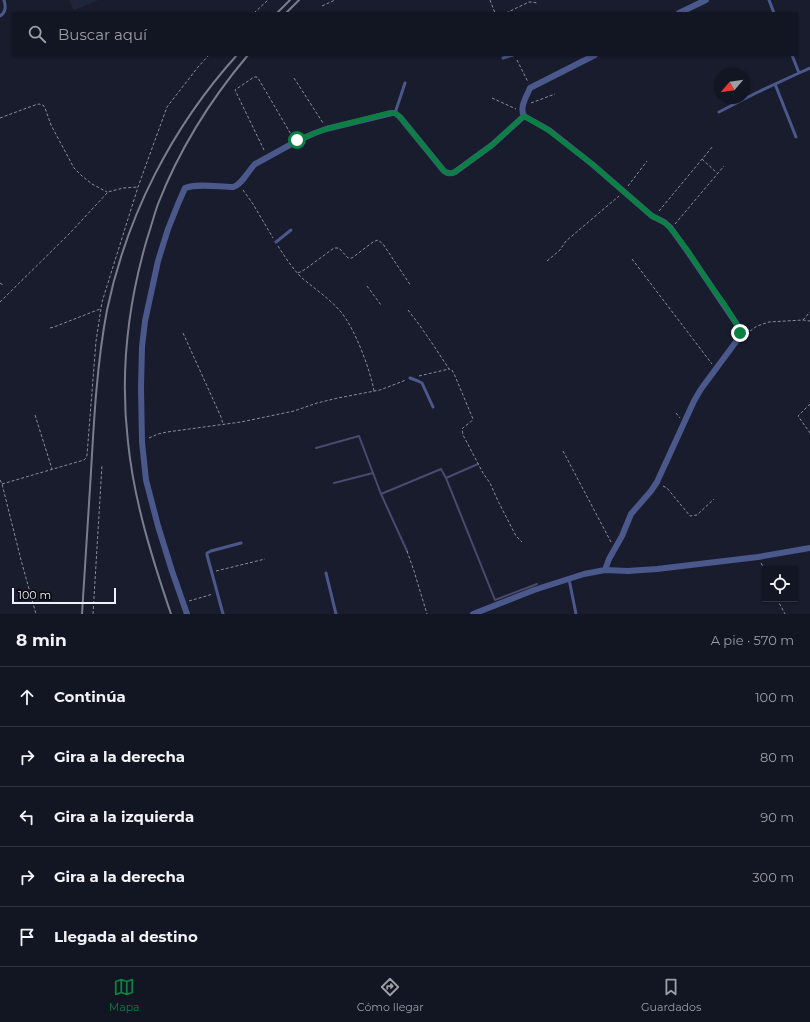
<!DOCTYPE html>
<html lang="es">
<meta charset="utf-8">
<style>
:root{--surface:#121522;--page:#1b1e2a;--text:#f1f3f6;--muted:#9c9fa5;--line:#313440;--accent:#0b8043}
body{margin:0;font-family:Montserrat,sans-serif;background:var(--page);color:var(--text)}
.controls{position:absolute;right:12px;bottom:12px;display:grid;overflow:hidden;border-radius:0px;box-shadow:0 1px 3px #0004}
.controls button{width:36px;height:36px;display:grid;place-items:center;padding:0;border:0;border-bottom:1px solid var(--line);background:var(--surface);color:var(--text);font:20px sans-serif}
.compass{position:absolute;left:714px;top:68px;width:36px;height:36px;border-radius:50%;background:var(--surface);box-shadow:0 1px 3px #0004;rotate:241deg}
.scale{position:absolute;left:12px;bottom:10px;width:104px;box-sizing:border-box;padding-left:4px;border:2px solid #eef2fe;border-top:0;font-size:11px;line-height:14px;white-space:nowrap;color:#eef2fe;-webkit-text-stroke:3px #06070e;paint-order:stroke}
.stop{position:absolute;width:12px;height:12px;margin:-9px;border:3px solid #0b8043;border-radius:50%;background:#fff}
.stop.end{background:#0b8043;border-color:#fff;box-shadow:0 1px 4px #0008}
.list{margin:0;padding:0;list-style:none}
h2{display:flex;justify-content:space-between;align-items:center;height:52px;margin:0;padding:0 16px;font-size:17px}
h2 small{font-size:13px;font-weight:400;color:var(--muted)}
.list li{display:grid;grid-template-columns:26px 1fr auto;gap:12px;align-items:center;box-sizing:border-box;height:60px;padding:0 16px;border-top:1px solid var(--line)}
.list b{display:block;font-size:15px;white-space:nowrap}
.list em{font-size:13px;font-style:normal;color:var(--muted)}
.icon{flex:none;width:22px;height:22px;fill:none;stroke:currentColor;stroke-width:2;stroke-linecap:round;stroke-linejoin:round}
.map{position:relative;flex:none;width:810px;height:614px;overflow:hidden}
.search{position:absolute;background:var(--surface);box-shadow:0 1px 3px #0004;left:12px;right:12px;top:12px;height:44px;display:flex;align-items:center;gap:10px;box-sizing:border-box;padding:0 14px;border-radius:0px;color:var(--muted);font-size:15px}
.sheet{height:352px;background:var(--surface)}
nav{display:flex;justify-content:space-around;align-items:center;box-sizing:border-box;height:56px;border-top:1px solid var(--line);background:var(--surface);font-size:11px;color:var(--muted)}
nav a{display:grid;justify-items:center;gap:2px}
nav .on{color:var(--accent)}
.map>svg:first-child{display:block}
</style>
<div class="map">
<svg width="810" height="614" viewBox="0 0 810 614">
<rect width="100%" height="100%" fill="#181c2d"/>
<path fill="#1e253b" d="M 69,0 L 99,0 L 74,10 Z"/>
<g fill="none" stroke-linecap="round" stroke-linejoin="round">
<path stroke="#4a4970" stroke-width="2" d="M 316,448 L 359,436 L 373,473 L 334,483
M 373,473 L 381,494 L 407,551
M 446,478 L 478,464
M 381,494 L 441,469 L 446,478 L 495,600 L 537,584"/>
<path stroke="#898d9b" stroke-width="1" stroke-dasharray="3 2" stroke-linecap="butt" d="M 490,0 L 495,13
M 322,6 L 335,0
M 254,13 L 268,0
M 506,13 L 529,2 L 532,2 L 537,3
M 517,60 L 528,82
M 294,78 L 323,123
M 492,98 L 516,109
M 531,103 L 555,94
M 0,118 L 35,105 L 39,104 L 43,105 L 45,108 L 51,125 L 74,168 L 82,176 L 92,184 L 107,192
M 264,150 L 235,90 L 254,77 L 257,77 L 258,78 L 292,136
M 702,159 L 717,173
M 628,186 L 647,161
M 243,190 L 253,204 L 273,238
M 659,211 L 713,146
M 675,224 L 724,166
M 278,246 C 285,257 292,268 302,278 C 315,289 330,299 341,312 C 355,329 370,369 374,391
M 632,259 L 712,364
M 547,261 L 560,250 L 566,241 L 619,196
M 298,273 L 304,270 L 334,248 L 339,248 L 348,258 L 352,258 L 373,242 L 378,240 L 383,244 L 411,286
M 0,283 L 3,285
M 367,286 L 381,305
M 0,302 L 70,233 L 108,192 L 123,188 L 138,187
M 408,310 C 423,329 436,349 449,369 L 452,370 L 455,376 L 473,419 C 470,424 465,425 462,429 L 463,435 L 483,473 L 490,483 L 498,501 L 516,536 L 522,542
M 803,320 L 810,312
M 50,328 L 54,327 L 100,309
M 183,333 L 221,417 L 223,424
M 746,334 L 757,326 L 769,322 L 803,320 L 810,321
M 419,376 L 449,369
M 810,404 L 798,416 L 810,433
M 676,413 L 680,418
M 35,415 L 52,469
M 149,438 L 158,434 L 167,432 L 241,422 L 294,411 L 317,403 L 338,398 L 380,390 L 406,380
M 563,451 L 611,542
M 0,480 L 2,484 L 21,560 L 36,614
M 2,484 L 84,460 L 86,458 L 87,455 L 96,341 L 102,302 L 138,187 L 167,107 L 198,67 L 209,55
M 663,486 L 667,488 L 690,516 L 697,515 L 714,499
M 407,551 L 414,571 L 427,614
M 761,563 L 765,570
M 216,571 L 265,559
M 777,599 L 785,614
M 189,601 L 213,594
M 93,614 L 102,465"/>
<path stroke="#4a588b" stroke-width="3" d="M 769,0 L 774,13
M 0,16 C 6,12 6,7 4,0
M 503,58 L 513,55
M 799,73 L 810,68
M 775,84 L 796,137
M 719,112 L 756,93 L 799,73 L 792,55
M 395,113 L 405,83
M 276,242 L 291,230
M 410,378 L 418,381 L 422,383 L 433,407
M 326,573 L 336,614
M 569,579 L 576,614
M 223,614 L 207,555 L 207,553 L 211,551 L 241,543"/>
<path stroke="#4a588b" stroke-width="6" d="M 679,13 L 706,0
M 595,55 L 530,88 C 527,96 519,107 524,116 L 549,130 L 592,164 L 652,216 L 664,222 L 670,227 L 688,252 L 738,326 L 739,333 L 738,339 L 701,389 L 694,401 L 657,482 L 651,491 L 631,514 L 622,536 L 609,559 L 605,570
M 187,614 L 172,571 L 158,526 L 146,480 L 142,442 L 141,387 L 142,347 L 145,321 L 158,261 L 168,229 L 178,204 L 185,188 C 198,183 219,187 233,187 C 242,185 248,171 255,164 L 297,141 L 315,133 L 326,129 L 392,113 L 395,113 L 400,117 L 444,171 C 448,174 451,174 455,172 L 492,145 L 524,116
M 473,614 L 534,590 L 584,574 L 605,570 L 628,571 L 657,569 L 758,557 L 810,548"/>
<path stroke="#797d8c" stroke-width="2" d="M 277,13 L 290,0
M 286,13 L 299,0
M 82,614 C 85,567 88,520 91,472 C 94,418 97,363 107,310 C 127,215 172,127 237,55
M 171,614 C 152,558 134,501 128,442 C 120,374 128,304 147,239 C 151,227 154,215 158,204 C 179,150 211,99 248,55"/>
</g>
<g fill="none" stroke-linecap="round" stroke-linejoin="round">
<path stroke="#0b8043" stroke-width="5" d="M 297,140 L 326,129 L 389,113 L 395,113 L 400,117 L 444,171 C 448,174 451,174 455,172 L 492,145 L 524,116 L 548,130 L 592,164 L 652,216 C 658,219 664,221 668,226 C 685,243 697,266 711,286 C 720,298 736,319 740,333"/>
</g>
</svg>
<div class="controls">
<button><svg class="icon" aria-label="locate" viewBox="0 0 24 24"><circle cx="12" cy="12" r="6"/><path d="M12 2v4M12 18v4M2 12h4M18 12h4"/></svg></button>
</div>
<svg class="compass" viewBox="-18 -18 36 36"><path d="M0-13l5 13h-10z" fill="#e53935"/><path d="M0 13l5-13h-10z" fill="#9c9fa5"/></svg>
<div class="scale">100 m</div>
<div class="stop" style="left:297px;top:140px"></div>
<div class="stop end" style="left:740px;top:333px"></div>
<div class="search"><svg class="icon" aria-label="search" viewBox="0 0 24 24"><circle cx="10" cy="10" r="6"/><path d="M15 15l6 6"/></svg>Buscar aquí</div>
</div>
<section class="sheet">
<h2>8 min<small>A pie · 570 m</small></h2>
<ul class="list">
<li><svg class="icon" aria-label="ahead" viewBox="0 0 24 24"><path d="M12 20V5M6 11l6-6 6 6"/></svg><div><b>Continúa</b></div><em>100 m</em></li>
<li><svg class="icon" aria-label="right" viewBox="0 0 24 24"><path d="M7 20v-9h11M14 6l5 5-5 5"/></svg><div><b>Gira a la derecha</b></div><em>80 m</em></li>
<li><svg class="icon" aria-label="left" viewBox="0 0 24 24"><path d="M17 20v-9H6M10 6l-5 5 5 5"/></svg><div><b>Gira a la izquierda</b></div><em>90 m</em></li>
<li><svg class="icon" aria-label="right" viewBox="0 0 24 24"><path d="M7 20v-9h11M14 6l5 5-5 5"/></svg><div><b>Gira a la derecha</b></div><em>300 m</em></li>
<li><svg class="icon" aria-label="arrive" viewBox="0 0 24 24"><path d="M6 21V4h12l-3 4 3 4H6"/></svg><div><b>Llegada al destino</b></div></li>
</ul>
</section>
<nav>
<a class="on"><svg class="icon" aria-label="map" viewBox="0 0 24 24"><path d="M3 6l6-2 6 2 6-2v14l-6 2-6-2-6 2zM9 4v14M15 6v14"/></svg>Mapa</a>
<a><svg class="icon" aria-label="directions" viewBox="0 0 24 24"><path d="M12 3l9 9-9 9-9-9zM9 14v-3h6M13 9l2 2-2 2"/></svg>Cómo llegar</a>
<a><svg class="icon" aria-label="saved" viewBox="0 0 24 24"><path d="M7 4h10v16l-5-4-5 4z"/></svg>Guardados</a>
</nav>
